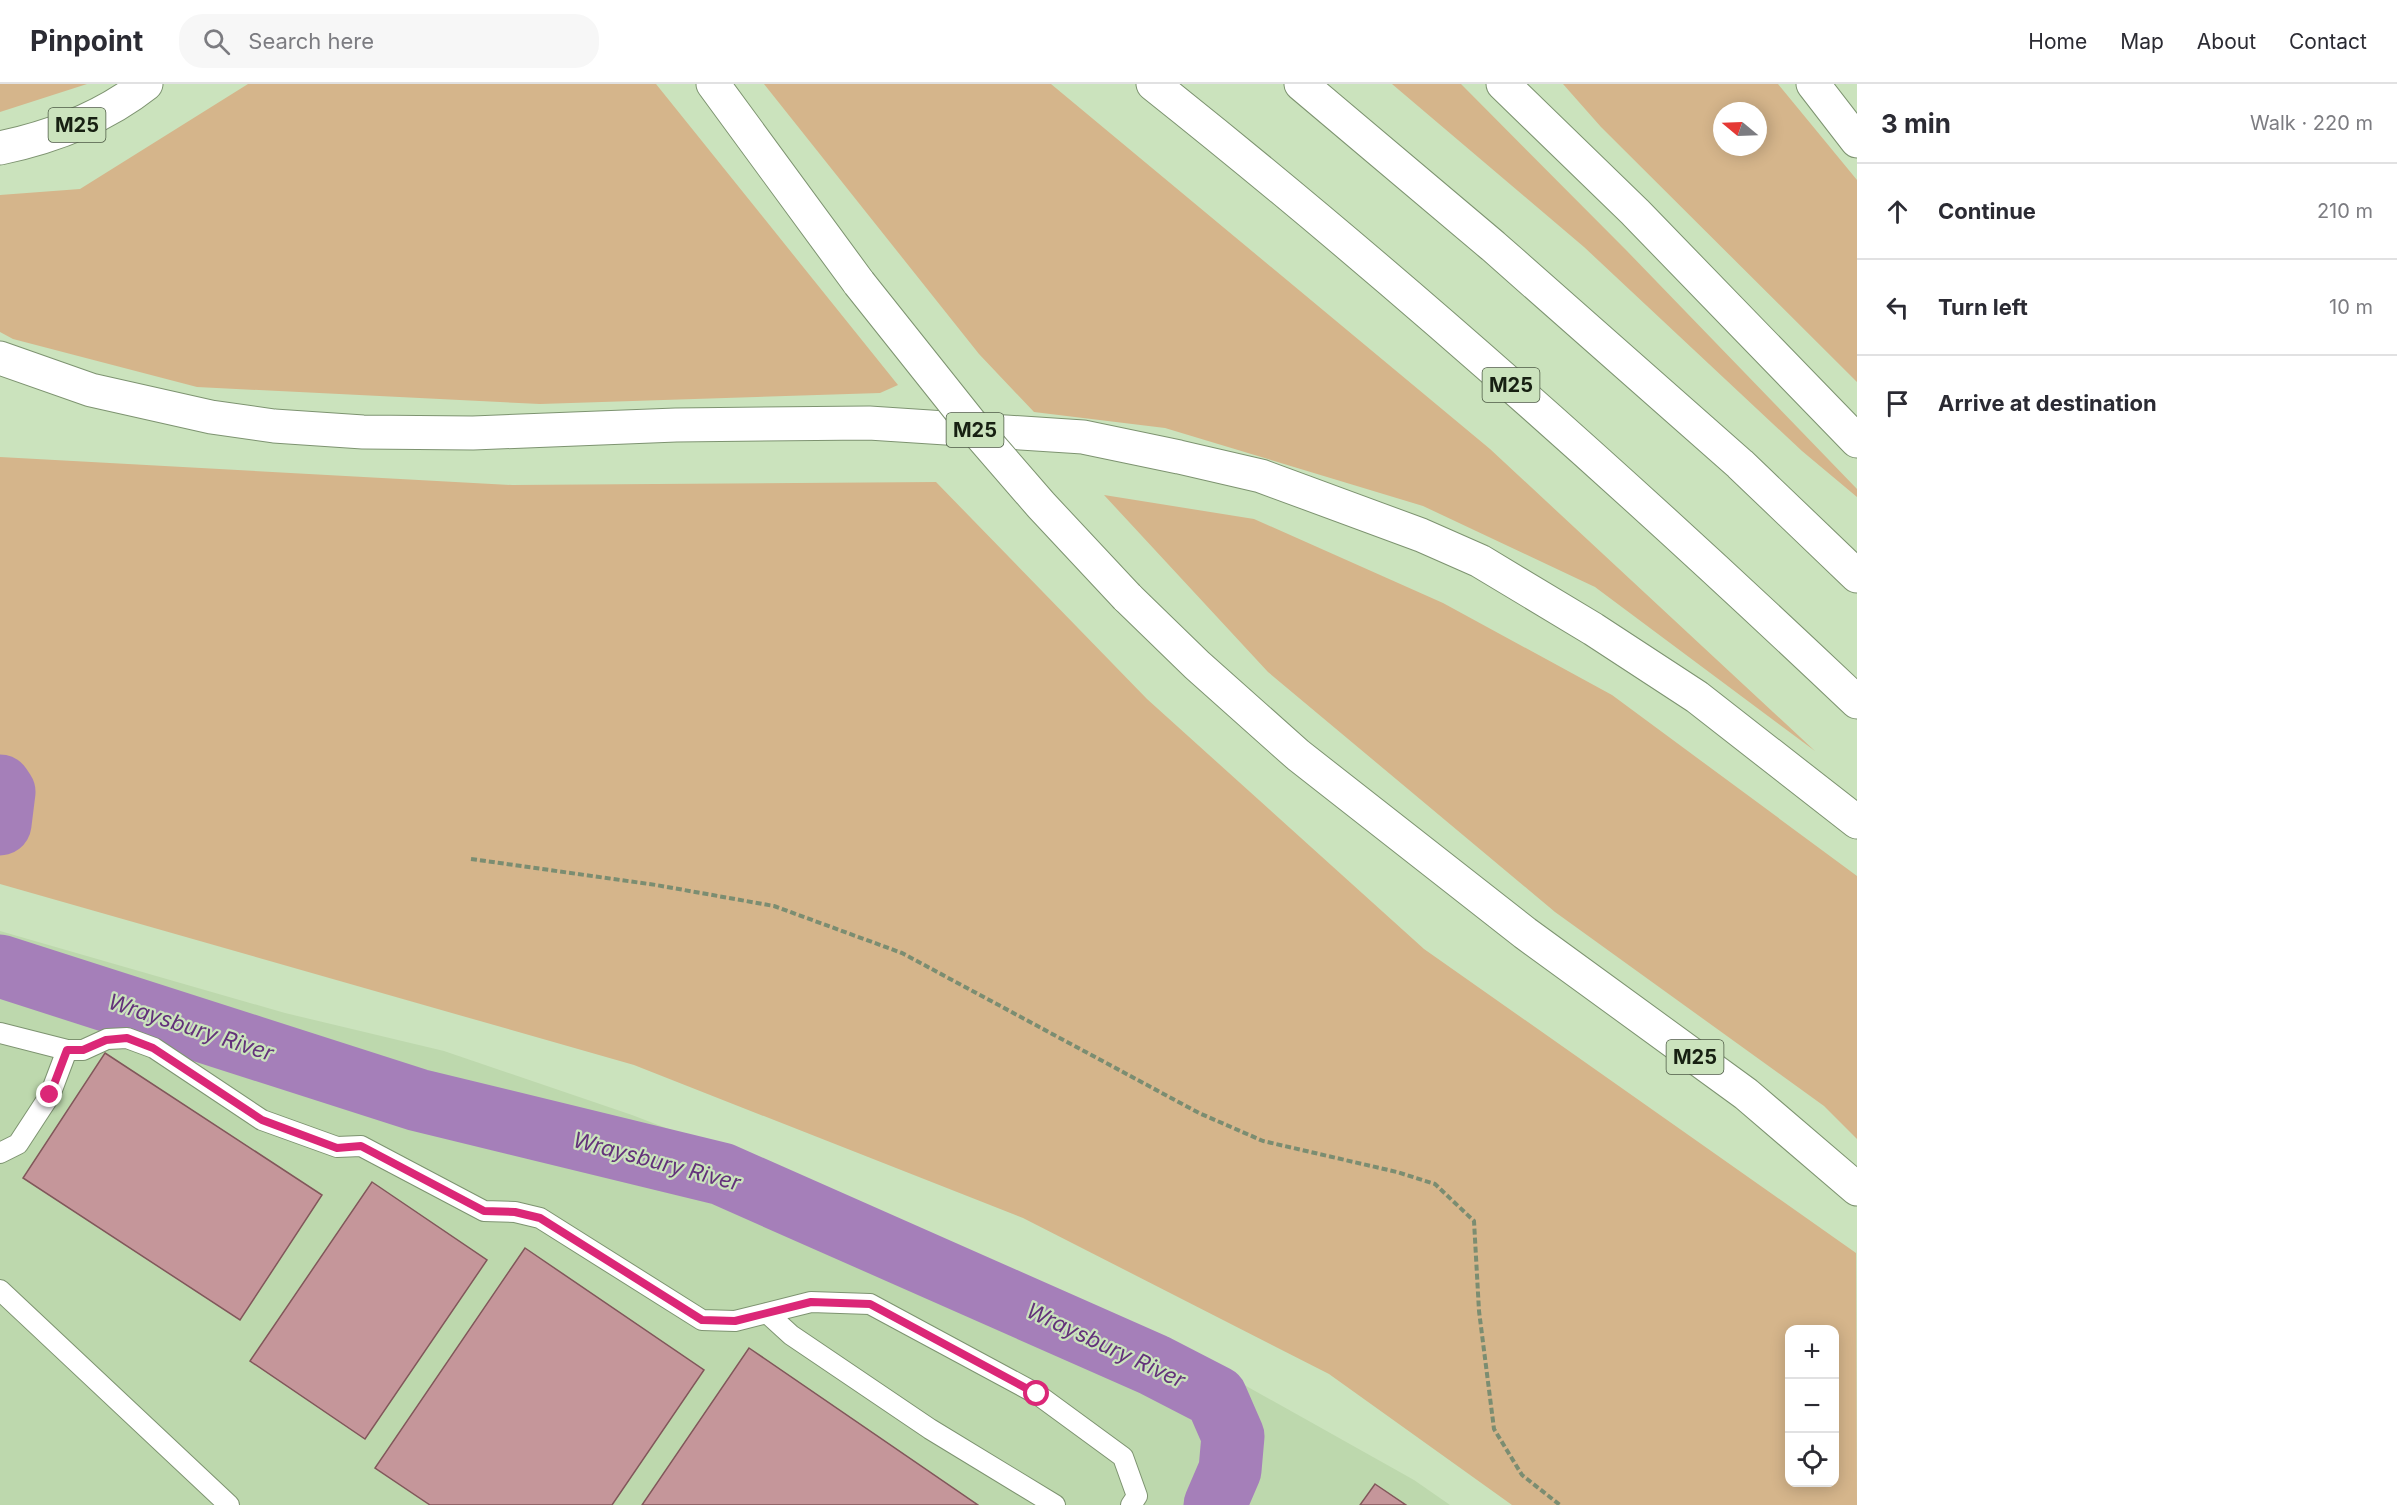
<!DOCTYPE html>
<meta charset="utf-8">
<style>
:root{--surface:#fff;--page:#f7f7f7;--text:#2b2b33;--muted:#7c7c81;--line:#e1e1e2}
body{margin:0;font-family:Inter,sans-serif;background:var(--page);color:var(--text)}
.controls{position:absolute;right:18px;bottom:18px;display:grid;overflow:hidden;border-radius:12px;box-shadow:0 3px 15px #0003}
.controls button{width:54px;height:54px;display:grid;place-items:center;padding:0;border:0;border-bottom:2px solid var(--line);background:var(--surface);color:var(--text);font:30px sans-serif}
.compass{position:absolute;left:1713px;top:18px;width:54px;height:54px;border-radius:50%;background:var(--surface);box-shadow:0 3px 15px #0003;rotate:289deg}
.stop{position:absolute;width:18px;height:18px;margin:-14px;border:4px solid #db2777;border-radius:50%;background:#fff}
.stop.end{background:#db2777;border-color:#fff;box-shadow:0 2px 6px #0008}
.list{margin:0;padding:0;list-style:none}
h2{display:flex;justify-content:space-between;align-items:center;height:78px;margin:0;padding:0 24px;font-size:26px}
h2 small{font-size:20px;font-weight:400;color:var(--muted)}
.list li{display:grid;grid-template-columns:39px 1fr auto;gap:18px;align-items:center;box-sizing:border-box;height:96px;padding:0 24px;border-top:2px solid var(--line)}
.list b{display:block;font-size:22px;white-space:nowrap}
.list em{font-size:20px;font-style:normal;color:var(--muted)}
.icon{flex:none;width:33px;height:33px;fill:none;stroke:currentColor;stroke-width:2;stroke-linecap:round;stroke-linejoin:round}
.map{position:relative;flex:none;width:1857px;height:1421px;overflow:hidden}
header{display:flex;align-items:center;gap:36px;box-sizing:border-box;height:84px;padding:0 30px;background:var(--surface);border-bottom:2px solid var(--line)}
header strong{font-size:28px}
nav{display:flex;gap:33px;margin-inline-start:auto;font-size:21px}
.search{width:420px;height:54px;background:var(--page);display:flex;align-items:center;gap:15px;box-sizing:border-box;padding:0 21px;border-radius:24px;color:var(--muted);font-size:22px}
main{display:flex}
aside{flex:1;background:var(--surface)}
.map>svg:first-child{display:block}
</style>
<header>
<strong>Pinpoint</strong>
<div class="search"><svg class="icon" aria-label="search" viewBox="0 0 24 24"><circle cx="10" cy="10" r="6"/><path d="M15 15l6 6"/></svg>Search here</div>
<nav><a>Home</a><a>Map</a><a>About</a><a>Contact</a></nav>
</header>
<main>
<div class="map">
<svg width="1857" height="1421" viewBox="0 0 1857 1421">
<rect width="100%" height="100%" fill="#cbe3bd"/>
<path fill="#bdd8ad" d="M 0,847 L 285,929 L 444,967 L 632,1031 L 839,1110 L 1043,1202 L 1223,1289 L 1414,1396 L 1450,1421 L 0,1421 Z"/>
<path fill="#d5b58b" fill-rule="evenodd" d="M 0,0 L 87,0 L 0,28 Z
M 248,0 L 656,0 L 898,301 L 880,309 L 540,320 L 197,303 L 13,255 L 0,248 L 0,111 L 80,105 Z
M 764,0 L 1051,0 L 1490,365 L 1815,667 L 1595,503 L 1423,422 L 1165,344 L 1034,328 L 979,270 Z
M 1392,0 L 1461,0 L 1627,167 L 1857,405 L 1857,413 L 1802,367 L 1584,163 Z
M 1563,0 L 1778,0 L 1857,96 L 1857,298 L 1601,43 ZM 1722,27 L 1758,27 L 1758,63 L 1722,63 Z
M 0,373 L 512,401 L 936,398 L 1147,615 L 1424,865 L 1856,1169 L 1857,1421 L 1512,1421 L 1329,1290 L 1023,1134 L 634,981 L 0,800 ZM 1790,1246 L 1834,1246 L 1834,1398 L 1790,1398 Z
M 1104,411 L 1254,435 L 1443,519 L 1612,611 L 1857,792 L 1857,1055 L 1824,1022 L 1555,828 L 1268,588 Z"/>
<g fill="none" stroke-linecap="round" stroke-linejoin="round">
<path stroke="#a57fb9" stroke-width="63" d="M 0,702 L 4,708 L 0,740
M 0,882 L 418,1016 L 722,1090 L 1154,1281 L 1216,1313 L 1233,1352 L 1230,1386 L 1215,1421"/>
</g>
<path fill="#c5969a" stroke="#81575a" stroke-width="1.5" d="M 105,969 L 322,1111 L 240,1236 L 23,1094 Z
M 372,1098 L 487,1176 L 365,1355 L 250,1277 Z
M 525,1164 L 704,1286 L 612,1421 L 430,1421 L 375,1384 Z
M 749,1264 L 978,1421 L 642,1421 Z
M 1375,1400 L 1406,1421 L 1360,1421 Z"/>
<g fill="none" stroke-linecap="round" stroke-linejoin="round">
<g stroke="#7d9370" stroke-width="22">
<path id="lane" d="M 0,949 L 67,966 L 83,966 L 107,955 L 127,954 L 154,964 L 262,1036 L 337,1063 L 361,1062 L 484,1127 L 515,1128 L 540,1134 L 702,1236 L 735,1237 L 811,1218 L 870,1220 L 1037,1310 L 1123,1373 L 1137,1412 L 1131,1421
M 0,1069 L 18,1060 L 50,1011 L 67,966
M 0,1206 L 229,1421
M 767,1229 L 791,1251 L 930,1345 L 1055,1421"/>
</g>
<g stroke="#7d9370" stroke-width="35">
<path id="highway" d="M 713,0 L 859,199
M 1153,0 C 1397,194 1630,403 1857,618
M 1301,0 L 1493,162 L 1740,380 L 1857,492
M 1503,0 L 1635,128 L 1857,357
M 1813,0 L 1857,57
M 0,64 C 52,53 103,34 146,0
M 0,274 L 91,306 L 211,333 L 274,342 L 363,348 L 473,349 L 676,341 L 869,339 L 1083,353 L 1179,373 L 1261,392 L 1421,451 L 1480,477 L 1593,545 L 1697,613 L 1857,738
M 1127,513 L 1197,581 L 1298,671 L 1525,849 L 1746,1010 L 1857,1105"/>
</g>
<path stroke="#7b8d71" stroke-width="4" stroke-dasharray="6 3" stroke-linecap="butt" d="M 471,775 L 656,801 L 774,822 L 902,869 L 1199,1029 L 1263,1057 L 1397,1088 L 1435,1100 L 1474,1137 L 1479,1227 L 1494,1345 L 1522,1391 L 1560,1421"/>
<use href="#lane" stroke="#fff" stroke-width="20"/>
<use href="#highway" stroke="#fff" stroke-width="33"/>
<g stroke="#7d9370" stroke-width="35" stroke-linecap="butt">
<path id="highway-bridge" d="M 859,199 L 976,346 L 1041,421 L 1127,513"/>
</g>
<use href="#highway-bridge" stroke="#fff" stroke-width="33"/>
</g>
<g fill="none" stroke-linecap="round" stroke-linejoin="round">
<path stroke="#db2777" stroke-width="8" d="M 50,1011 L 67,966 L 83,966 L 106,956 L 127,954 L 153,964 L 262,1036 L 337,1064 L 361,1062 L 484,1127 L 515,1128 L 540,1134 L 702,1236 L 735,1237 L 811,1218 L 870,1220 L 1037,1310"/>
</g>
<g text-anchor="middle" stroke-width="4.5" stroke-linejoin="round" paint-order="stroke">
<g fill="#cbe3bd" stroke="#4d5a45" stroke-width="1.5">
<rect x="48.5" y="24" width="57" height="34" rx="4.5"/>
<rect x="1482.5" y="284" width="57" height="34" rx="4.5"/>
<rect x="946.5" y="329" width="57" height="34" rx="4.5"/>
<rect x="1666.5" y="956" width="57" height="34" rx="4.5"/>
</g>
<g font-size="20" font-weight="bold" fill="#172012">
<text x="77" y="48">M25</text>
<text x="1511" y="308">M25</text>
<text x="975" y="353">M25</text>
<text x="1695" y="980">M25</text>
</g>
<g font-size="22" font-style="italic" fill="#63327a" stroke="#cbe3bd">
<text transform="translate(191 943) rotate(18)" y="8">Wraysbury River</text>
<text transform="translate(657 1077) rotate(15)" y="8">Wraysbury River</text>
<text transform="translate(1106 1261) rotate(25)" y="8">Wraysbury River</text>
</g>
</g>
</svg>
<div class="controls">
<button>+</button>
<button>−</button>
<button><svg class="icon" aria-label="locate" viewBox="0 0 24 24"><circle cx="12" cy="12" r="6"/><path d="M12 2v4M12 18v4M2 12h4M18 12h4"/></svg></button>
</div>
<svg class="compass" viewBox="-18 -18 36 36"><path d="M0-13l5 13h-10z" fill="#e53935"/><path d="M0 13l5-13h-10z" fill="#7c7c81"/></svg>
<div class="stop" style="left:1037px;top:1310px"></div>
<div class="stop end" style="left:50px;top:1011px"></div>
</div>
<aside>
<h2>3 min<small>Walk · 220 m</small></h2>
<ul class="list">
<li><svg class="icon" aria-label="ahead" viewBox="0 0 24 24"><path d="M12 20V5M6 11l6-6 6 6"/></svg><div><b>Continue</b></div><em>210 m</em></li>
<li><svg class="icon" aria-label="left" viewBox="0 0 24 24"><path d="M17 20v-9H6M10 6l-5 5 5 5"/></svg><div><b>Turn left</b></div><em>10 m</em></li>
<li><svg class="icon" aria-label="arrive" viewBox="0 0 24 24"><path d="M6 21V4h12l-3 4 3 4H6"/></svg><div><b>Arrive at destination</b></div></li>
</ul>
</aside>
</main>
